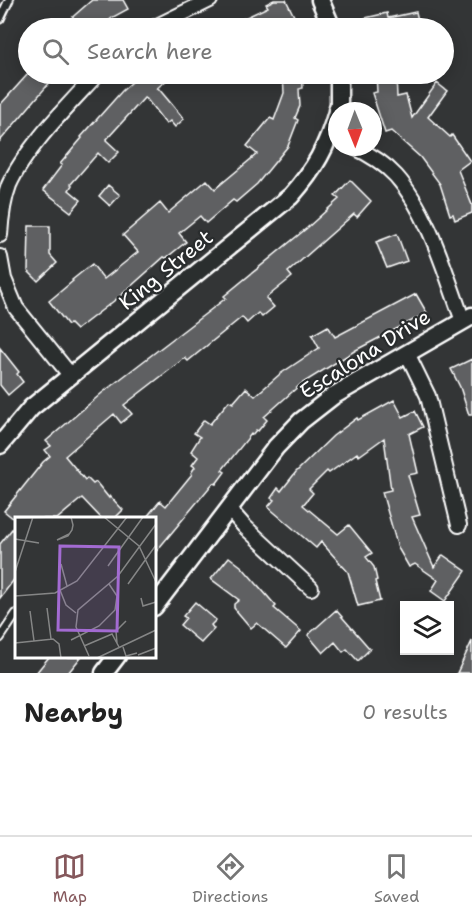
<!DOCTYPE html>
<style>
:root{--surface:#fff;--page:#f2f2f2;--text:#222;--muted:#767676;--line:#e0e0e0;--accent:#85585c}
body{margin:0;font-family:"Shantell Sans",sans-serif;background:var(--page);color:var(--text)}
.controls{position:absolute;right:18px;bottom:18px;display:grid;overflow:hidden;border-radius:0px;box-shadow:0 3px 15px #0003}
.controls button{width:54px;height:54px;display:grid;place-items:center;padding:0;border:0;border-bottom:2px solid var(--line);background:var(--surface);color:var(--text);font:30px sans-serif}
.compass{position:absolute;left:328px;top:102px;width:54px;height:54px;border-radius:50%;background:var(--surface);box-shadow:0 3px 15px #0003;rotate:179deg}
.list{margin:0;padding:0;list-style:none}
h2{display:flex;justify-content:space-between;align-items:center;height:78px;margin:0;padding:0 24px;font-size:26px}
h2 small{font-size:20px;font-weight:400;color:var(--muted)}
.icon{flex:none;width:33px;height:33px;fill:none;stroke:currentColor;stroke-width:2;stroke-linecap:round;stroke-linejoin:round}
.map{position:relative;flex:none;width:472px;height:673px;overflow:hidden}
.search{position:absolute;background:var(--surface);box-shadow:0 3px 15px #0003;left:18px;right:18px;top:18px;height:66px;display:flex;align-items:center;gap:15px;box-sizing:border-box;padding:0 21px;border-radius:33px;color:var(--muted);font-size:22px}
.sheet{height:162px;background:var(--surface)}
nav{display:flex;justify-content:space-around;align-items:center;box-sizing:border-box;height:84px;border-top:2px solid var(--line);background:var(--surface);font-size:16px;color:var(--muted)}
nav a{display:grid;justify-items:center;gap:3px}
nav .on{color:var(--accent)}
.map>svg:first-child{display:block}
</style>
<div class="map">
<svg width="472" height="673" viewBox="0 0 472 673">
<rect width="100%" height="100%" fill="#333536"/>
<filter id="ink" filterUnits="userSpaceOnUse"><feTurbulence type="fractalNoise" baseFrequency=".0167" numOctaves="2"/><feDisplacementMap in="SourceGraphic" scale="12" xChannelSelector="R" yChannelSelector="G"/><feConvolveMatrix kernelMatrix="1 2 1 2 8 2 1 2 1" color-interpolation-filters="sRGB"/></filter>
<g filter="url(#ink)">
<path fill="#5f6162" stroke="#fff" stroke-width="1.5" d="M 92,0 L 123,0 L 128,9 L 113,17 L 100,28 L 74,28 L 68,21 Z
M 274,0 L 286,0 L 300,28 L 223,28 L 268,7 L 266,4 Z
M 416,12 L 419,24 L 399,28 L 366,28 L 365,18 L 387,13 L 388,18 Z
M 28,74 L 43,74 L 52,80 L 0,141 L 0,105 Z
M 141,74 L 174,74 L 156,89 L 158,88 L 184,119 L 175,127 L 170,121 L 166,124 L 145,97 L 106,140 L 119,152 L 108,163 L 98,153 L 71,184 L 72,185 L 69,190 L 81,200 L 71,212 L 43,190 L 62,165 L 60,164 L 82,138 L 81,137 L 122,91 Z
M 283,74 L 302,74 L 303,88 L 299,89 L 300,106 L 295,118 L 298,120 L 288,146 L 257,184 L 236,202 L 233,200 L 206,223 L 200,216 L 179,233 L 186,242 L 166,258 L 164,257 L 119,297 L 76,330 L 70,324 L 68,325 L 49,301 L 73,281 L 72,280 L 92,264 L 104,279 L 138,252 L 123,235 L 160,203 L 168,213 L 207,180 L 215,189 L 257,154 L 247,146 L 270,118 L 274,120 L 284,93 Z
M 376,74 L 396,74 L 397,97 L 406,95 L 412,118 L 437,83 L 447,91 L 428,117 L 450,137 L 452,135 L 470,161 L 458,170 L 472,205 L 472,213 L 455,220 L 453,214 L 450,215 L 440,184 L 420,157 L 391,131 L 385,133 L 372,93 L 377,92 Z
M 350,180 L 371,201 L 357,217 L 354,214 L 288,272 L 292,277 L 266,298 L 274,307 L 262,317 L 258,313 L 247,323 L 242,317 L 188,361 L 185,358 L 124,405 L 132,414 L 121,423 L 114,414 L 65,456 L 85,480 L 87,478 L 93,484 L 96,482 L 109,498 L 110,496 L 123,510 L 114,519 L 102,519 L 82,498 L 57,519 L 14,519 L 4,511 L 43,462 L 50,456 L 45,450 L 51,446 L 46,441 L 102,393 L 226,298 L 224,296 L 307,228 L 339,199 L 335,196 Z
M 108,185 L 120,195 L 110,206 L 99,196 Z
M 29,226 L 50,226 L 50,255 L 57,263 L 38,281 L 28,271 Z
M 397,234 L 407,261 L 387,268 L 376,242 Z
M 416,294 L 427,313 L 356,350 L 301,384 L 264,417 L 267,420 L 258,431 L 256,430 L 252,435 L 251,434 L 222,470 L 225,472 L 216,484 L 213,483 L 154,554 L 154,519 L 146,518 L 160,501 L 166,506 L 192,474 L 191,473 L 195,467 L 192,465 L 198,457 L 191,451 L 200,437 L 194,433 L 204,420 L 210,424 L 229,401 L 233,403 L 246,388 L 255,396 L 280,374 L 319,348 L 312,335 L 328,326 L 335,337 Z
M 0,348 L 19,372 L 17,374 L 23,382 L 8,395 L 0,385 Z
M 472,359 L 472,415 L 469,415 L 460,387 L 451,369 Z
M 394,400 L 403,417 L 415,411 L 423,427 L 409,434 L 418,473 L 408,475 L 420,515 L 412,517 L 434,567 L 443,555 L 466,571 L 445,601 L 431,591 L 438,580 L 415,564 L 409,567 L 398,548 L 382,492 L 391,490 L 384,438 L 359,456 L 357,453 L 329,473 L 327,471 L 309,489 L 313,493 L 303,505 L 338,534 L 349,525 L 372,553 L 366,557 L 374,567 L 377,580 L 375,581 L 380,601 L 358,606 L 348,572 L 321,542 L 316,548 L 268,507 L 274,500 L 271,498 L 278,488 L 281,491 L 296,472 L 333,436 L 357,418 L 358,420 Z
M 16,524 L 16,577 L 0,598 L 0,544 Z
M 229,557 L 242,567 L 276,606 L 274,608 L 301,631 L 286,648 L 257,623 L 251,628 L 234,608 L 234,604 L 239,600 L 211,579 Z
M 195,602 L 216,620 L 211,625 L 214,629 L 201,643 L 180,625 L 186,618 L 183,616 Z
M 336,610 L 370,649 L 358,661 L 347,649 L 343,652 L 335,642 L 323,653 L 308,635 Z
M 472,641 L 472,673 L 457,673 Z
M 49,657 L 81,657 L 68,673 L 36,673 Z"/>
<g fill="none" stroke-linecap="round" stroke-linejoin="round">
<g stroke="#fff" stroke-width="11">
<path id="service" d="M 0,19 L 9,0
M 0,638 L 16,614"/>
</g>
<g stroke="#fff" stroke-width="18">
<path id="minor" d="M 153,28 L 210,0
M 354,147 C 369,154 384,163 396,176 C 429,213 446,275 463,321
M 0,235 C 1,218 3,201 9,185 C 26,147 69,105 97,74
M 0,257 L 4,279 L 16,308 L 71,376
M 407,353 L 428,396 L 459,525
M 230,510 L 244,526 L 311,588"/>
</g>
<g stroke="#fff" stroke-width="21">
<path id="tertiary" d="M 320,0 L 332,28
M 337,111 L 339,104 L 339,74
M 0,445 L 31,408 L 291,196 C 315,169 327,147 337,112
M 154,607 L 276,447 L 301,421 L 333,396 L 472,316
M 104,673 L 117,656"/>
</g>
<use href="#service" stroke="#2a2d2e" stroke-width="7"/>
<use href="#minor" stroke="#2a2d2e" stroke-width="14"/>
<use href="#tertiary" stroke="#2a2d2e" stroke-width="16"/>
</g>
</g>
<g text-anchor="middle" stroke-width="4.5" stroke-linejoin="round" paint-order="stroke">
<g font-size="21" fill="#fff" stroke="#2a2d2e">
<text transform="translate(166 270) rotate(-39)" y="7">King Street</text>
<text transform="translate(365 354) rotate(-32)" y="7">Escalona Drive</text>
</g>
</g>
<g transform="translate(15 517)">
<rect width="141" height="141" fill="#333536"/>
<path fill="none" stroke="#858686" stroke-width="1.5" d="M 89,0 L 124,29 L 141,65M 0,1 L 42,0M 54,17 L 42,23 L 53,19 L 57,13 L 58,8 L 56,0M 0,22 L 24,26M 46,47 L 52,69M 93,49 L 128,0M 0,55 L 18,0M 113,67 L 141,28M 45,73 L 51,88 L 61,96M 0,79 L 40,76 L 62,64 L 112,0M 126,81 L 128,89 L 141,85M 32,91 L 36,122M 15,94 L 19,124M 56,123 L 84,109 L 100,93 L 102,79 L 94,67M 0,126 L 38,122 L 44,127 L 46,141M 102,126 L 101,114 L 111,104M 69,129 L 97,117 L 104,130M 108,130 L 111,139 L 122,136M 123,138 L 141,131M 74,139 L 61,110 L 63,93 L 103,59 L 141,7M 82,141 L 141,113"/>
<path fill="#a36bd2" fill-opacity="0.15" stroke="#a36bd2" stroke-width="3" d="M 45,29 L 104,30 L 102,114 L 43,113 Z"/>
<rect width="141" height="141" fill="none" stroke="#fff" stroke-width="3"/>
</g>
</svg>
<div class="controls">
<button><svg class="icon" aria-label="layers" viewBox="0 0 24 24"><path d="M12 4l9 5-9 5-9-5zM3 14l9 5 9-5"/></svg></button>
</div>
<svg class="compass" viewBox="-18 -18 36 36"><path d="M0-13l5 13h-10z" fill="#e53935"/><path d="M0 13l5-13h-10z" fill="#767676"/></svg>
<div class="search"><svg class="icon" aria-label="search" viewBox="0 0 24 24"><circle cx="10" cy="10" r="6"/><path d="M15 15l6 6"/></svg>Search here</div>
</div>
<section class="sheet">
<h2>Nearby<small>0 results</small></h2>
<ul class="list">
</ul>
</section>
<nav>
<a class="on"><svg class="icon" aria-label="map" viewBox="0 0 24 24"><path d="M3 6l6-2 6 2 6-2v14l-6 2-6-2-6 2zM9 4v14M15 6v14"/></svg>Map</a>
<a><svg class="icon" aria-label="directions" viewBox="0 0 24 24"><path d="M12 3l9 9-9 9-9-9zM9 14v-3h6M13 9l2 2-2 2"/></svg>Directions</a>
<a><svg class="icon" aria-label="saved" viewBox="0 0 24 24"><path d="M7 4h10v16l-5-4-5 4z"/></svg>Saved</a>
</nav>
